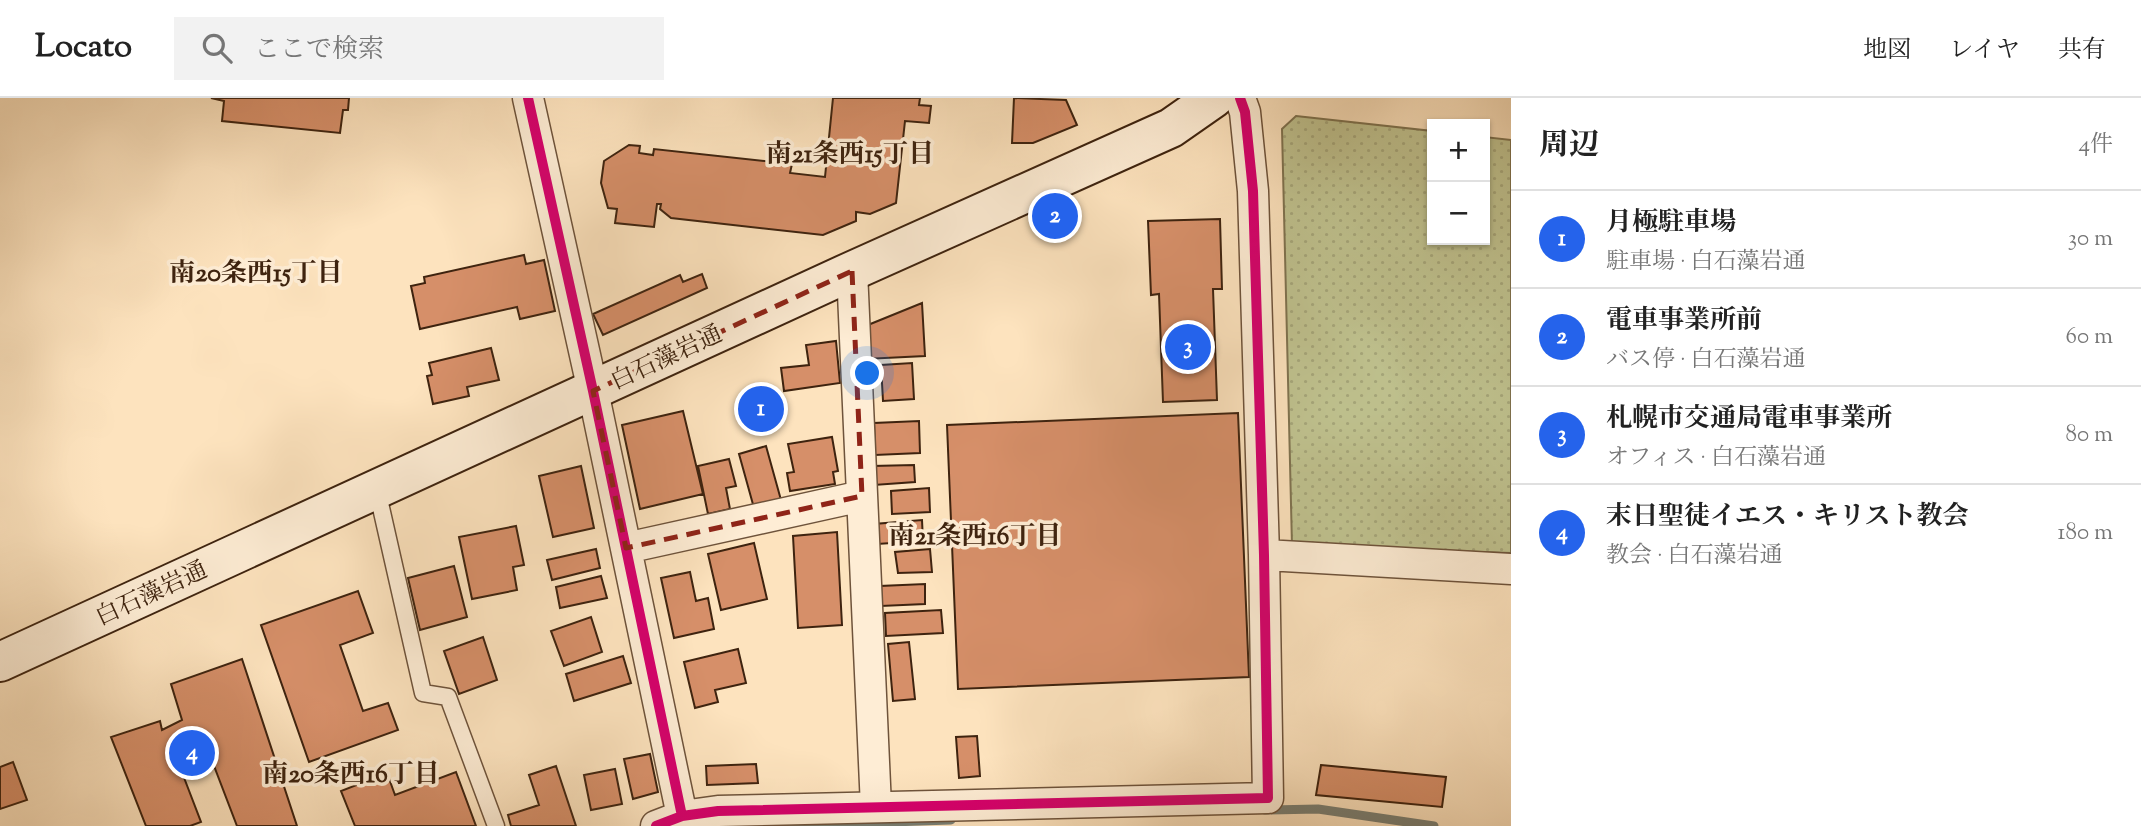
<!DOCTYPE html>
<html lang="ja">
<meta charset="utf-8">
<style>
:root{--surface:#fff;--page:#f2f2f2;--text:#222;--muted:#767676;--line:#e0e0e0;--accent:#2563eb}
body{margin:0;font-family:"Sorts Mill Goudy","Noto Serif JP",serif;background:var(--page);color:var(--text)}
.controls{position:absolute;right:21px;top:21px;display:grid;overflow:hidden;border-radius:0px;box-shadow:0 2px 5px #0004}
.controls button{width:63px;height:63px;display:grid;place-items:center;padding:0;border:0;border-bottom:2px solid var(--line);background:var(--surface);color:var(--text);font:35px sans-serif}
.you{position:absolute;left:868px;top:276px;width:24px;height:24px;margin:-18px;border:5px solid #fff;border-radius:50%;background:#1a73e8;box-shadow:0 0 0 10px #1a73e833}
.badge{display:grid;place-items:center;width:46px;height:46px;border-radius:50%;background:var(--accent);color:#fff;font-size:23px;font-weight:700}
.pin{position:absolute;translate:-50% -50%;border:4px solid #fff;box-shadow:0 2px 7px #0006}
.list{margin:0;padding:0;list-style:none}
h2{display:flex;justify-content:space-between;align-items:center;height:91px;margin:0;padding:0 28px;font-size:30px}
h2 small{font-size:23px;font-weight:400;color:var(--muted)}
.list li{display:grid;grid-template-columns:46px 1fr auto;gap:21px;align-items:center;box-sizing:border-box;height:98px;padding:0 28px;border-top:2px solid var(--line)}
.list b{display:block;font-size:26px;white-space:nowrap}
.list p{margin:0;font-size:23px;white-space:nowrap;color:var(--muted)}
.list em{font-size:23px;font-style:normal;color:var(--muted)}
.icon{flex:none;width:38px;height:38px;fill:none;stroke:currentColor;stroke-width:2;stroke-linecap:round;stroke-linejoin:round}
.map{position:relative;flex:none;width:1511px;height:728px;overflow:hidden}
header{display:flex;align-items:center;gap:42px;box-sizing:border-box;height:98px;padding:0 35px;background:var(--surface);border-bottom:2px solid var(--line)}
header strong{font-size:33px}
nav{display:flex;gap:38px;margin-inline-start:auto;font-size:24px}
.search{width:490px;height:63px;background:var(--page);display:flex;align-items:center;gap:18px;box-sizing:border-box;padding:0 24px;border-radius:0px;color:var(--muted);font-size:26px}
main{display:flex}
aside{flex:1;background:var(--surface)}
.map>svg:first-child{display:block}
</style>
<header>
<strong>Locato</strong>
<div class="search"><svg class="icon" aria-label="search" viewBox="0 0 24 24"><circle cx="10" cy="10" r="6"/><path d="M15 15l6 6"/></svg>ここで検索</div>
<nav><a>地図</a><a>レイヤ</a><a>共有</a></nav>
</header>
<main>
<div class="map">
<svg width="1511" height="728" viewBox="0 0 1511 728">
<defs>
<pattern id="park-dots" width="8" height="8" patternUnits="userSpaceOnUse" patternTransform="scale(1.75)"><rect width="8" height="8" fill="#c0c390"/><path d="M2 2h.1M6 6h.1" fill="none" stroke="#a6a77b" stroke-width="1.8" stroke-linecap="round"/></pattern>
</defs>
<rect width="100%" height="100%" fill="#fde3be"/>
<filter id="stains"><feTurbulence type="fractalNoise" baseFrequency=".00286" numOctaves="4"/><feColorMatrix values="0 0 0 0 .2 0 0 0 0 .09 0 0 0 0 .02 0 0 0 .5 -.17"/></filter>
<radialGradient id="worn" r=".72"><stop offset=".6" stop-color="#630" stop-opacity="0"/><stop offset="1" stop-color="#630" stop-opacity=".3"/></radialGradient>
<path fill="url(#park-dots)" stroke="#7f7350" stroke-width="2" d="M 1296,18 L 1432,33 L 1432,142 L 1485,142 L 1485,39 L 1511,42 L 1511,455 L 1292,448 L 1282,31 Z"/>
<g fill="none" stroke-linecap="round" stroke-linejoin="round">
<path stroke="#797f74" stroke-width="9" d="M 1265,712 L 1318,711 L 1434,728
M 769,728 L 951,722"/>
</g>
<path fill="#d68f69" stroke="#3e230f" stroke-width="2" d="M 211,0 L 349,0 L 348,12 L 343,12 L 340,35 L 222,23 L 224,3 Z
M 833,0 L 920,0 L 919,7 L 931,8 L 929,25 L 905,23 L 896,105 L 870,116 L 856,114 L 856,123 L 823,137 L 671,120 L 660,111 L 661,106 L 657,106 L 654,129 L 615,125 L 617,111 L 608,110 L 601,85 L 604,63 L 629,47 L 640,48 L 639,55 L 653,57 L 654,51 L 792,66 L 790,75 L 825,79 Z
M 1014,0 L 1066,2 L 1077,27 L 1033,45 L 1012,45 Z
M 1220,121 L 1222,191 L 1213,191 L 1217,302 L 1163,304 L 1159,196 L 1151,197 L 1148,123 Z
M 524,157 L 526,166 L 544,162 L 555,213 L 520,221 L 517,209 L 420,231 L 411,188 L 425,185 L 424,179 Z
M 702,176 L 707,190 L 603,237 L 593,216 L 680,177 L 683,184 Z
M 922,205 L 925,258 L 865,261 L 863,229 Z
M 836,243 L 840,285 L 784,293 L 781,270 L 809,267 L 806,247 Z
M 491,250 L 499,282 L 467,289 L 469,298 L 433,306 L 427,278 L 432,277 L 429,265 Z
M 912,265 L 914,301 L 883,303 L 881,267 Z
M 683,313 L 703,396 L 640,411 L 622,327 Z
M 1238,315 L 1249,579 L 958,591 L 947,327 Z
M 919,323 L 920,355 L 875,357 L 874,325 Z
M 832,339 L 838,373 L 833,374 L 835,386 L 790,393 L 787,375 L 794,374 L 788,346 Z
M 766,348 L 781,402 L 754,410 L 739,356 Z
M 729,361 L 736,388 L 726,390 L 730,411 L 708,416 L 698,368 Z
M 914,367 L 915,384 L 874,387 L 872,368 Z
M 581,368 L 594,430 L 553,439 L 539,378 Z
M 929,390 L 930,414 L 892,416 L 891,393 Z
M 922,422 L 923,443 L 877,446 L 874,426 Z
M 516,428 L 524,467 L 513,469 L 517,492 L 472,501 L 459,439 Z
M 837,434 L 842,527 L 798,530 L 793,438 Z
M 754,445 L 767,501 L 721,512 L 708,456 Z
M 596,451 L 600,470 L 552,482 L 547,462 Z
M 930,451 L 932,474 L 898,475 L 895,454 Z
M 454,468 L 467,519 L 420,532 L 408,480 Z
M 690,474 L 696,503 L 708,500 L 714,531 L 674,540 L 661,480 Z
M 601,478 L 607,500 L 560,510 L 556,489 Z
M 925,486 L 925,506 L 881,508 L 880,488 Z
M 358,493 L 373,535 L 340,547 L 363,613 L 388,605 L 398,632 L 309,664 L 261,527 Z
M 941,512 L 943,535 L 886,538 L 885,515 Z
M 591,519 L 602,554 L 564,568 L 551,533 Z
M 483,539 L 497,582 L 459,596 L 444,553 Z
M 909,544 L 915,601 L 893,603 L 888,546 Z
M 738,551 L 746,585 L 715,592 L 718,604 L 695,610 L 684,564 Z
M 623,558 L 631,585 L 574,603 L 566,576 Z
M 242,561 L 297,728 L 237,728 L 214,668 L 183,677 L 201,724 L 190,728 L 146,728 L 111,639 L 160,623 L 162,632 L 182,622 L 171,586 Z
M 977,638 L 980,678 L 959,680 L 956,639 Z
M 650,656 L 658,694 L 633,701 L 624,661 Z
M 13,664 L 27,702 L 0,711 L 0,669 Z
M 756,666 L 758,685 L 707,687 L 706,668 Z
M 1321,667 L 1446,679 L 1442,709 L 1316,697 Z
M 556,668 L 576,728 L 511,728 L 508,717 L 539,707 L 529,677 Z
M 615,671 L 622,706 L 591,712 L 584,677 Z
M 456,674 L 476,728 L 355,728 L 341,693 L 387,675 L 395,697 Z"/>
<g fill="none" stroke-linecap="round" stroke-linejoin="round">
<g stroke="#6e533b" stroke-width="19">
<path id="lane" d="M 377,392 L 423,595 L 448,599 L 496,728"/>
</g>
<g stroke="#6e533b" stroke-width="33">
<path id="street" d="M 528,0 L 593,293 L 682,718
M 852,173 L 876,709
M 626,450 L 862,398
M 1264,457 L 1511,471
M 656,728 L 682,718 L 718,713 L 1268,700 L 1264,457 L 1253,93 L 1245,14 L 1240,0"/>
</g>
<g stroke="#3e230f" stroke-width="42">
<path id="secondary" d="M 0,564 L 852,173 L 1171,30 L 1214,0"/>
</g>
<use href="#lane" stroke="#feedd5" stroke-width="16"/>
<use href="#street" stroke="#feedd5" stroke-width="30"/>
<use href="#secondary" stroke="#feedd5" stroke-width="38"/>
<g stroke="#feedd5" stroke-width="15">
<path id="cycleway" d="M 528,0 L 593,293 L 682,718
M 656,728 L 682,718 L 718,713 L 1268,700 L 1264,457 L 1253,93 L 1245,14 L 1240,0"/>
</g>
<use href="#cycleway" stroke="#d6006c" stroke-width="10"/>
</g>
<path fill="none" stroke="#8f2418" stroke-width="5" stroke-dasharray="14 9" stroke-linejoin="round" d="M 852,173 L 862,398 L 626,450 L 593,293 Z"/>
<g text-anchor="middle" stroke-width="7" stroke-linejoin="round" paint-order="stroke">
<g font-size="24" fill="#3e230f" stroke="#feedd5">
<text transform="translate(666 259) rotate(-25)" y="8">白石藻岩通</text>
<text transform="translate(151 495) rotate(-25)" y="8">白石藻岩通</text>
</g>
<g font-size="26" font-weight="bold" fill="#3e230f" stroke="#feedd5">
<text x="850" y="64">南21条西15丁目</text>
<text x="256" y="183">南20条西15丁目</text>
<text x="975" y="446">南21条西16丁目</text>
<text x="351" y="684">南20条西16丁目</text>
</g>
</g>
<rect width="100%" height="100%" filter="url(#stains)"/>
<rect width="100%" height="100%" fill="url(#worn)"/>
</svg>
<div class="controls">
<button>+</button>
<button>−</button>
</div>
<div class="you"></div>
<div class="pin badge" style="left:761px;top:311px">1</div>
<div class="pin badge" style="left:1055px;top:118px">2</div>
<div class="pin badge" style="left:1188px;top:249px">3</div>
<div class="pin badge" style="left:192px;top:655px">4</div>
</div>
<aside>
<h2>周辺<small>4件</small></h2>
<ul class="list">
<li><span class="badge">1</span><div><b>月極駐車場</b><p>駐車場 · 白石藻岩通</p></div><em>30 m</em></li>
<li><span class="badge">2</span><div><b>電車事業所前</b><p>バス停 · 白石藻岩通</p></div><em>60 m</em></li>
<li><span class="badge">3</span><div><b>札幌市交通局電車事業所</b><p>オフィス · 白石藻岩通</p></div><em>80 m</em></li>
<li><span class="badge">4</span><div><b>末日聖徒イエス・キリスト教会</b><p>教会 · 白石藻岩通</p></div><em>180 m</em></li>
</ul>
</aside>
</main>
